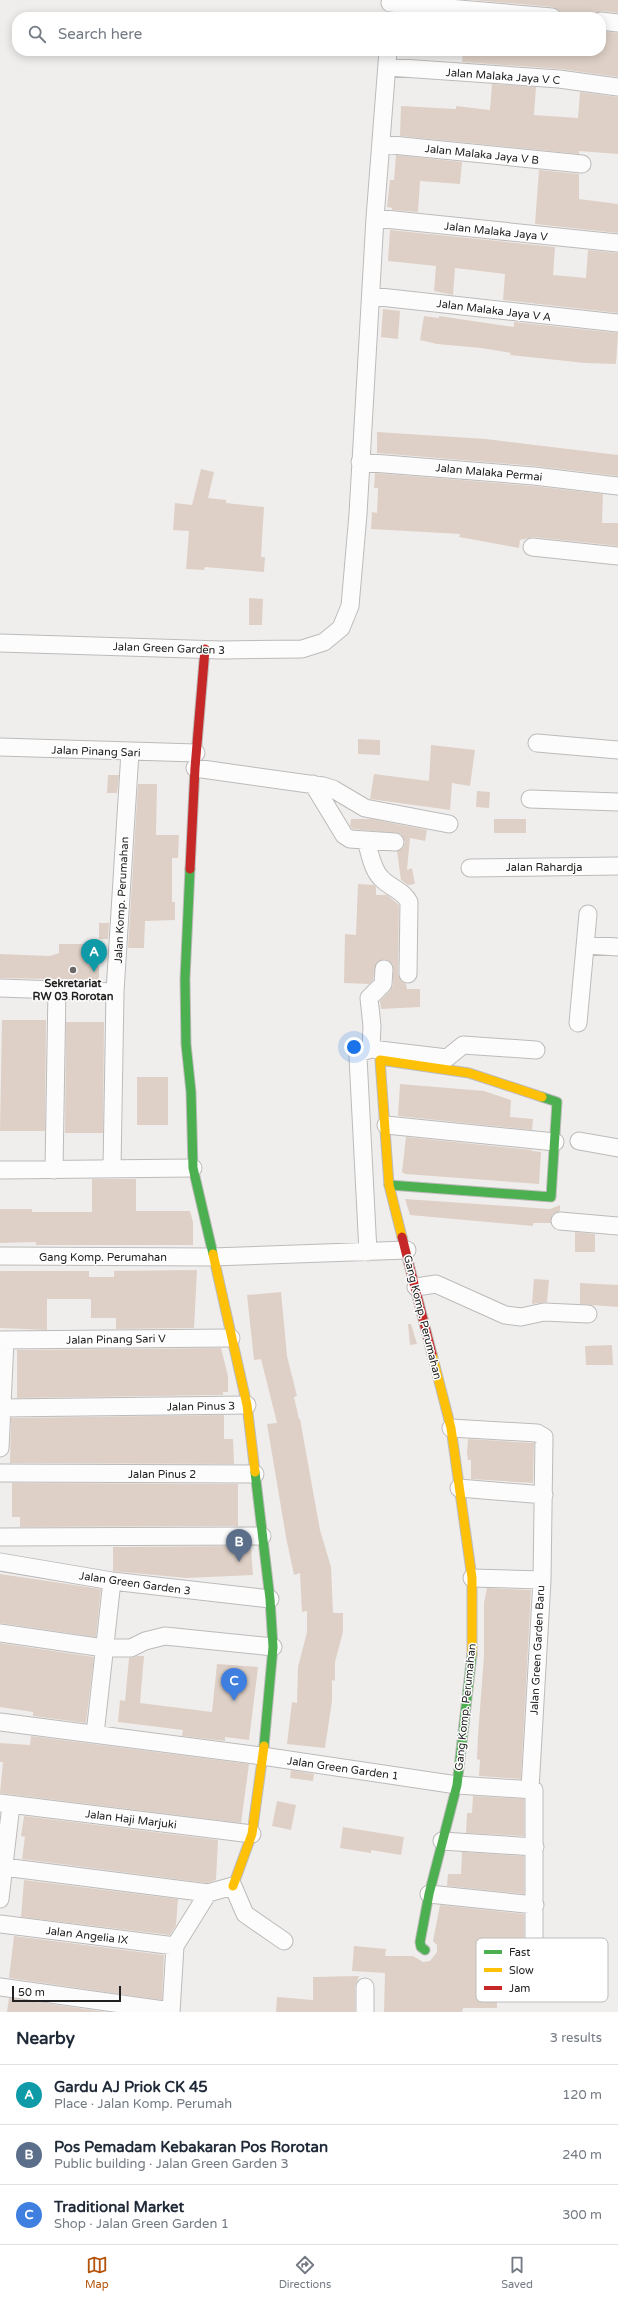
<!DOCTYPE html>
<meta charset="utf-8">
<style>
:root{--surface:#fff;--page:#f6f6f7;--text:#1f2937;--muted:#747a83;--line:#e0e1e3;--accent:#b45309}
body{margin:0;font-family:"Varela Round",sans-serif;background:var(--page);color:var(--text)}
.scale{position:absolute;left:12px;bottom:10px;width:109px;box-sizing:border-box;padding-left:4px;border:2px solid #222120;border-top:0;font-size:11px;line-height:14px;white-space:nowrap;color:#222120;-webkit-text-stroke:3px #fff;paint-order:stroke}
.you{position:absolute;left:354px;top:1047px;width:14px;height:14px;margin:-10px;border:3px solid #fff;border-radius:50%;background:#1a73e8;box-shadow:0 0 0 6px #1a73e833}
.badge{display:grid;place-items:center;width:26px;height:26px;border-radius:50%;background:var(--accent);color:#fff;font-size:13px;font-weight:700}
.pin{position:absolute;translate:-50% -33px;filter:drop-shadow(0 1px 2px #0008)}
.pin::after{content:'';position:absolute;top:21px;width:14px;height:12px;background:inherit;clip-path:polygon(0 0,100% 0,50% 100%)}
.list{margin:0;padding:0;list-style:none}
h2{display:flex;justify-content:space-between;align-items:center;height:52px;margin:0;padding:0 16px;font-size:17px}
h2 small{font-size:13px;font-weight:400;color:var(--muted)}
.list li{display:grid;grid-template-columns:26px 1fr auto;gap:12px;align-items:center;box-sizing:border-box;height:60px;padding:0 16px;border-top:1px solid var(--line)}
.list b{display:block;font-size:15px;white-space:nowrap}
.list p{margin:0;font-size:13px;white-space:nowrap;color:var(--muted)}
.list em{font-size:13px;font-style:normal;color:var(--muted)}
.icon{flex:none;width:22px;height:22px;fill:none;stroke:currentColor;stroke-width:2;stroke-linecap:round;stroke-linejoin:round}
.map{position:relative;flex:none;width:618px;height:2012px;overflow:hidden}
.search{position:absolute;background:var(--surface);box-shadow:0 2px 10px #0003;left:12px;right:12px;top:12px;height:44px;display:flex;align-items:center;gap:10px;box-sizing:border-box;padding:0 14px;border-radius:16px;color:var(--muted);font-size:15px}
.sheet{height:232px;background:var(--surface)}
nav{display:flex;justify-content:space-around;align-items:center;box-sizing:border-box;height:56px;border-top:1px solid var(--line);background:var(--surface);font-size:11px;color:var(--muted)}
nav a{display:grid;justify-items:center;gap:2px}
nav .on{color:var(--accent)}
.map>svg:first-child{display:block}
</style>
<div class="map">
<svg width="618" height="2012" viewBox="0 0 618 2012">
<rect width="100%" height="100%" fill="#f0eeec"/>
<path fill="#ded0c6" d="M 472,0 L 618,0 L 618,13 L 602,11 L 594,14 L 560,12 L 553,7 Z
M 604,31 L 618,33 L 618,77 L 560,69 L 462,62 L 463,51 L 603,51 Z
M 492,84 L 536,87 L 534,115 L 578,118 L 580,92 L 618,97 L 618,154 L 579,151 L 579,154 L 400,136 L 401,106 L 456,109 L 456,106 L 490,110 Z
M 396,155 L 462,162 L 460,184 L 420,181 L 418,212 L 392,210 L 392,208 L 387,207 L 390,180 L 394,180 Z
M 539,170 L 579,174 L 579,199 L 618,204 L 618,233 L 535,224 Z
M 390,230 L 555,247 L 553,275 L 586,278 L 588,250 L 618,253 L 618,313 L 503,300 L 505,274 L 455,268 L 453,295 L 434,291 L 436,266 L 388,261 Z
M 383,309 L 400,311 L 398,339 L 381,337 Z
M 424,316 L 439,318 L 439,316 L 514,327 L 514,322 L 618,333 L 616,364 L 585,363 L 510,355 L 511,353 L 481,348 L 437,344 L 420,340 Z
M 377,432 L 486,439 L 618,455 L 618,476 L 535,466 L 377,453 Z
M 201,469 L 214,472 L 208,498 L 226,500 L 226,503 L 264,507 L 261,557 L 265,557 L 264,572 L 205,567 L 204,570 L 186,569 L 189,531 L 173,530 L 175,503 L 192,505 Z
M 375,473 L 533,486 L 603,494 L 602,523 L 618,523 L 618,546 L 533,537 L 520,540 L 519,548 L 459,537 L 460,534 L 371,529 L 372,512 L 377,513 L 378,488 L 374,488 Z
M 249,598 L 263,599 L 262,625 L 249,625 Z
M 358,739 L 380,740 L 380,755 L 358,754 Z
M 431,745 L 475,750 L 470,786 L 452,783 L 450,810 L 370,799 L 374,774 L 429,781 Z
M 108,775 L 119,775 L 117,793 L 107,793 Z
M 138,784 L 157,784 L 156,835 L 179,835 L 178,858 L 172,858 L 172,902 L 175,902 L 175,920 L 145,921 L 144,948 L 128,948 Z
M 477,791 L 490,792 L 489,808 L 476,807 Z
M 351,819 L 372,819 L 427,830 L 425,841 L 410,838 L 407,870 L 412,868 L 415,884 L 408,885 L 401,880 L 397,851 L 403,848 L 405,842 L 401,834 L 353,829 L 350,826 Z
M 494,819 L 526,819 L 526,833 L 494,833 Z
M 358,884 L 374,885 L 376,887 L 376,895 L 387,895 L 399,905 L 398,974 L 400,979 L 406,984 L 407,989 L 420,989 L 420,1007 L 381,1009 L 380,1001 L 390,991 L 393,985 L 393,965 L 385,959 L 376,964 L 373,980 L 369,984 L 344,983 L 345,934 L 356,935 Z
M 99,923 L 109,923 L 108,939 L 99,939 Z
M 59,944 L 88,944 L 88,964 L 99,965 L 99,980 L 0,978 L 0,954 L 50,956 L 59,953 Z
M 2,1020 L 46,1020 L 45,1131 L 0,1131 Z
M 66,1022 L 104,1022 L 103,1133 L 65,1133 Z
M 137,1077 L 168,1077 L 168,1125 L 137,1125 Z
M 400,1084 L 484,1091 L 511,1100 L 510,1117 L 533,1119 L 532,1130 L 398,1116 Z
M 406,1137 L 532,1150 L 532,1151 L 541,1152 L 539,1184 L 405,1174 L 402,1172 Z
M 92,1179 L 136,1179 L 136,1211 L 190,1211 L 193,1222 L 193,1245 L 36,1245 L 36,1242 L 0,1243 L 0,1209 L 32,1209 L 32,1212 L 92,1212 Z
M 405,1199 L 550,1209 L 560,1205 L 560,1211 L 552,1215 L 551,1223 L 533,1223 L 533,1226 L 410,1215 Z
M 575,1232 L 595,1234 L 595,1252 L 575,1252 Z
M 197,1270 L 194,1328 L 116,1329 L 116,1318 L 91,1318 L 91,1299 L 47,1299 L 47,1330 L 0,1328 L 0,1271 L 89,1271 L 89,1277 L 114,1277 L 114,1271 Z
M 534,1279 L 549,1280 L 547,1302 L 532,1304 Z
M 580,1283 L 618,1285 L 618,1307 L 580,1304 Z
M 281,1292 L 287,1356 L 297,1396 L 294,1397 L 299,1419 L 300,1419 L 320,1530 L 331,1567 L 333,1613 L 343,1613 L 343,1632 L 335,1662 L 335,1681 L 332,1680 L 332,1701 L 325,1748 L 287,1744 L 292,1702 L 297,1703 L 298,1667 L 307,1632 L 307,1611 L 302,1612 L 300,1573 L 294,1575 L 286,1537 L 267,1424 L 277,1423 L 261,1359 L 254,1360 L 247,1295 Z
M 408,1324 L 411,1324 L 417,1344 L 410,1345 Z
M 612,1345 L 613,1365 L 586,1365 L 585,1346 Z
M 221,1348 L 228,1376 L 228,1392 L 223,1392 L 223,1395 L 17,1398 L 17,1350 Z
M 224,1415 L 224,1439 L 233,1439 L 234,1464 L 10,1463 L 11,1418 Z
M 468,1439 L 534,1443 L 533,1483 L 471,1479 L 471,1460 L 468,1460 L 467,1453 Z
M 12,1483 L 238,1484 L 238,1526 L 20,1527 L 20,1517 L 12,1517 Z
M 238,1546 L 238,1549 L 251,1549 L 253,1575 L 186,1578 L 113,1571 L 113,1547 Z
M 0,1574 L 101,1589 L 96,1637 L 0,1623 Z
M 487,1588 L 531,1590 L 521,1779 L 479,1776 L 480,1760 L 477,1759 L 478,1735 L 484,1656 L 484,1603 Z
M 0,1643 L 94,1657 L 86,1723 L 33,1716 L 33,1712 L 0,1707 Z
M 138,1656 L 144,1656 L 140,1703 L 212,1712 L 217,1664 L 258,1667 L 249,1740 L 225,1737 L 225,1741 L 182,1736 L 183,1730 L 118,1722 L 120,1700 L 125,1701 L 129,1658 Z
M 31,1736 L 249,1764 L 241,1823 L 0,1793 L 3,1762 L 0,1762 L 0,1743 L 30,1745 Z
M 291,1770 L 314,1774 L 313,1781 L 290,1778 Z
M 473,1796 L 524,1799 L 524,1836 L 466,1833 L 467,1813 L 472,1813 Z
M 277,1801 L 296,1805 L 291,1830 L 272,1826 Z
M 24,1816 L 218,1840 L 216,1880 L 207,1883 L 22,1859 L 25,1837 L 21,1836 Z
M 343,1827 L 404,1837 L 401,1855 L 371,1850 L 371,1853 L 340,1848 Z
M 462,1852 L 524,1856 L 524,1894 L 447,1886 L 448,1874 L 461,1874 Z
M 24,1880 L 178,1899 L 176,1925 L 170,1935 L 21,1917 Z
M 440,1905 L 524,1914 L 524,1950 L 519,1959 L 520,1964 L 528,1969 L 527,1989 L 497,1988 L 497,2008 L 463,2008 L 462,2012 L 384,2012 L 385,1973 L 352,1971 L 354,1946 L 386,1949 L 385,1956 L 413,1956 L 423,1962 L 430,1961 L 437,1952 L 437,1945 L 433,1941 Z
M 14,1936 L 164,1955 L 162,2000 L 9,1978 Z
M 359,1976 L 355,1987 L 355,2012 L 276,2012 L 277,1997 L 313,2000 L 313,1977 Z
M 9,1998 L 106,2012 L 7,2012 Z"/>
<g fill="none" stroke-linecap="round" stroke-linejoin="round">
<g stroke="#bcbbba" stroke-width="19">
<path id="street" d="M 390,3 L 552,17
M 601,21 L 618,23
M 388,67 L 559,79 L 618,87
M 382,144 L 582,164
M 375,218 L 618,243
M 371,296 L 618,323
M 360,462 L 534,476 L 618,486
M 532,547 L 618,556
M 0,643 L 221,650 L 302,649 L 324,642 L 341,628 L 350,606 L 358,514 L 375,218 L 388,51
M 537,743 L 618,750
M 0,747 L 196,753
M 195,768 L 323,786 L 333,789 L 365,808 L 449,824
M 313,784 L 344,835 L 350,839 L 395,842
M 530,799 L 618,802
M 366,841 C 370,853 372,869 381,878 C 390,888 403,890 409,902 L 408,974
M 470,868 L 618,866
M 586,945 L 618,947
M 0,988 L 115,992
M 578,1023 L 588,914
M 371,1049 L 372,1026 L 369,998 L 383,984 L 384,969
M 386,1125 L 555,1142
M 579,1141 L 618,1148
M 112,1169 L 115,992 L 130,752
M 0,1170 L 193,1168
M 54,1170 L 57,989
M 560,1221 L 618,1226
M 368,1252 L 358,1057 L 359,1053 L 371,1049 L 447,1058 L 463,1045 L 536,1050
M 0,1256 L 212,1257 L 407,1250
M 416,1287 L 436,1284 L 505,1315 L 521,1317 L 544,1312 L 588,1314
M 0,1340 L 231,1338
M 2,1408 L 247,1405
M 451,1428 L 537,1433 L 544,1437 L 542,1580
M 0,1448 L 5,1340
M 0,1473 L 255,1474
M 459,1488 L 544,1495
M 0,1537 L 262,1536
M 0,1562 L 112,1581 L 270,1599
M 472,1578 L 542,1580 L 530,1789
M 0,1633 L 104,1648 L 131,1648 L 145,1641 L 165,1636 L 273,1647
M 0,1722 L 262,1756 L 457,1785 L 534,1790 L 534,1953 L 533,1957 L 529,1959
M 95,1734 L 112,1581
M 0,1803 L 252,1834
M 442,1841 L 535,1847
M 4,1867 L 208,1893
M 429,1894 L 535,1905
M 0,1899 L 11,1805
M 0,1924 L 175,1946
M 0,1987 L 171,2011
M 171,2012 L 175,1946 L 208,1893 L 233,1886 L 245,1914 L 284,1941
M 365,2012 L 365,1987"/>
</g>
<g stroke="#bcbbba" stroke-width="11">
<path id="fast" d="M 190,869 L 185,979 L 186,1044 L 191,1092 L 193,1168 L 213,1254
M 389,1185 L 551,1197 L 557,1102 L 542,1097
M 255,1472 L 270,1599 L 273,1647 L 264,1746
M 425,1950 L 421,1947 L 420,1942 L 429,1894 L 457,1785 L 472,1654"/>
</g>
<g stroke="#bcbbba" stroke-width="11">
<path id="slow" d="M 402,1237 L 389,1185 L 380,1060 L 469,1073 L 542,1097
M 213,1254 L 247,1405 L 255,1472
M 432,1354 L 451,1428 L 472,1578 L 472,1654
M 233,1886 L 252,1834 L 264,1746"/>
</g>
<g stroke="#bcbbba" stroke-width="11">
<path id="jam" d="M 190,869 L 195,768 L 205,649
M 402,1237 L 432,1354"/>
</g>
<use href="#street" stroke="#fdfcfc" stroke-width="17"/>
<use href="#fast" stroke="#4caf50" stroke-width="9"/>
<use href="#slow" stroke="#ffc107" stroke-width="9"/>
<use href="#jam" stroke="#c62828" stroke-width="9"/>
</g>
<circle fill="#6a6967" stroke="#fff" stroke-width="1.5" cx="73" cy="970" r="4"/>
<g text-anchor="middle" stroke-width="3" stroke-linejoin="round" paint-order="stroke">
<g font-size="11" fill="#222120" stroke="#fff">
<text transform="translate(503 76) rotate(4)" y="4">Jalan Malaka Jaya V C</text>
<text transform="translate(482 154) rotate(6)" y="4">Jalan Malaka Jaya V B</text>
<text transform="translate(496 231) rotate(6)" y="4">Jalan Malaka Jaya V</text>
<text transform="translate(494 310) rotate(7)" y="4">Jalan Malaka Jaya V A</text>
<text transform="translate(489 472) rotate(5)" y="4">Jalan Malaka Permai</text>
<text transform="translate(169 648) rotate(2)" y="4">Jalan Green Garden 3</text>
<text transform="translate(96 751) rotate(2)" y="4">Jalan Pinang Sari</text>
<text x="544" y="871">Jalan Rahardja</text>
<text transform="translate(121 900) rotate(-87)" y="4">Jalan Komp. Perumahan</text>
<text x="103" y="1261">Gang Komp. Perumahan</text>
<text transform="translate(423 1317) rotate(76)" y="4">Gang Komp. Perumahan</text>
<text transform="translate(116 1339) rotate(-1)" y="4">Jalan Pinang Sari V</text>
<text transform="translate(201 1406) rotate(-1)" y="4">Jalan Pinus 3</text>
<text x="162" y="1478">Jalan Pinus 2</text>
<text transform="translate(135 1583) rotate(8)" y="4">Jalan Green Garden 3</text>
<text transform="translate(537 1650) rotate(-87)" y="4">Jalan Green Garden Baru</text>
<text transform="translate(465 1707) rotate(-84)" y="4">Gang Komp. Perumahan</text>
<text transform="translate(343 1768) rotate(8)" y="4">Jalan Green Garden 1</text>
<text transform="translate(131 1819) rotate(7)" y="4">Jalan Haji Marjuki</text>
<text transform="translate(87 1935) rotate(7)" y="4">Jalan Angelia IX</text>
</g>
<g font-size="11" font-weight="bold" fill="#222120" stroke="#fff">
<text x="73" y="987">Sekretariat<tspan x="73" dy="13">RW 03 Rorotan</tspan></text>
</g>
</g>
<rect x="476" y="1938" width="132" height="64" rx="6" fill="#fff" stroke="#bdbcbc" stroke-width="1"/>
<rect x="484" y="1950" width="18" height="4" fill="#4caf50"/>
<rect x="484" y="1968" width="18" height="4" fill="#ffc107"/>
<rect x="484" y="1986" width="18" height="4" fill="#c62828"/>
<g font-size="11" fill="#222120">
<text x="509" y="1956">Fast</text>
<text x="509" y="1974">Slow</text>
<text x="509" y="1992">Jam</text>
</g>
</svg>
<div class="scale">50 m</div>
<div class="you"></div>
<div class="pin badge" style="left:94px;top:972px;background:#0f9aa8">A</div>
<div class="pin badge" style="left:239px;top:1562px;background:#5c6f8a">B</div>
<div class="pin badge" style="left:234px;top:1701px;background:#3f7fe0">C</div>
<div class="search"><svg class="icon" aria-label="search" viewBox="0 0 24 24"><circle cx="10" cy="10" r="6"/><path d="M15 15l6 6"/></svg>Search here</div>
</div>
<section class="sheet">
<h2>Nearby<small>3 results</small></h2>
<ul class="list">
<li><span class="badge" style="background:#0f9aa8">A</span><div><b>Gardu AJ Priok CK 45</b><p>Place · Jalan Komp. Perumah</p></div><em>120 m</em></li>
<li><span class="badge" style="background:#5c6f8a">B</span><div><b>Pos Pemadam Kebakaran Pos Rorotan</b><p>Public building · Jalan Green Garden 3</p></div><em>240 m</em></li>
<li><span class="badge" style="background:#3f7fe0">C</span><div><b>Traditional Market</b><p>Shop · Jalan Green Garden 1</p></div><em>300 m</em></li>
</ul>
</section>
<nav>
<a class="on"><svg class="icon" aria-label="map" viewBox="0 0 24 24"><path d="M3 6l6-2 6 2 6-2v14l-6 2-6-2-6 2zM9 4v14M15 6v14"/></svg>Map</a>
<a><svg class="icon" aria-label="directions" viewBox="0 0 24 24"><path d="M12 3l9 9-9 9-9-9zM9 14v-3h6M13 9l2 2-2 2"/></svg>Directions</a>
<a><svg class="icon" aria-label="saved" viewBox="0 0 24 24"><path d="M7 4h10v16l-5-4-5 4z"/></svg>Saved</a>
</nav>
